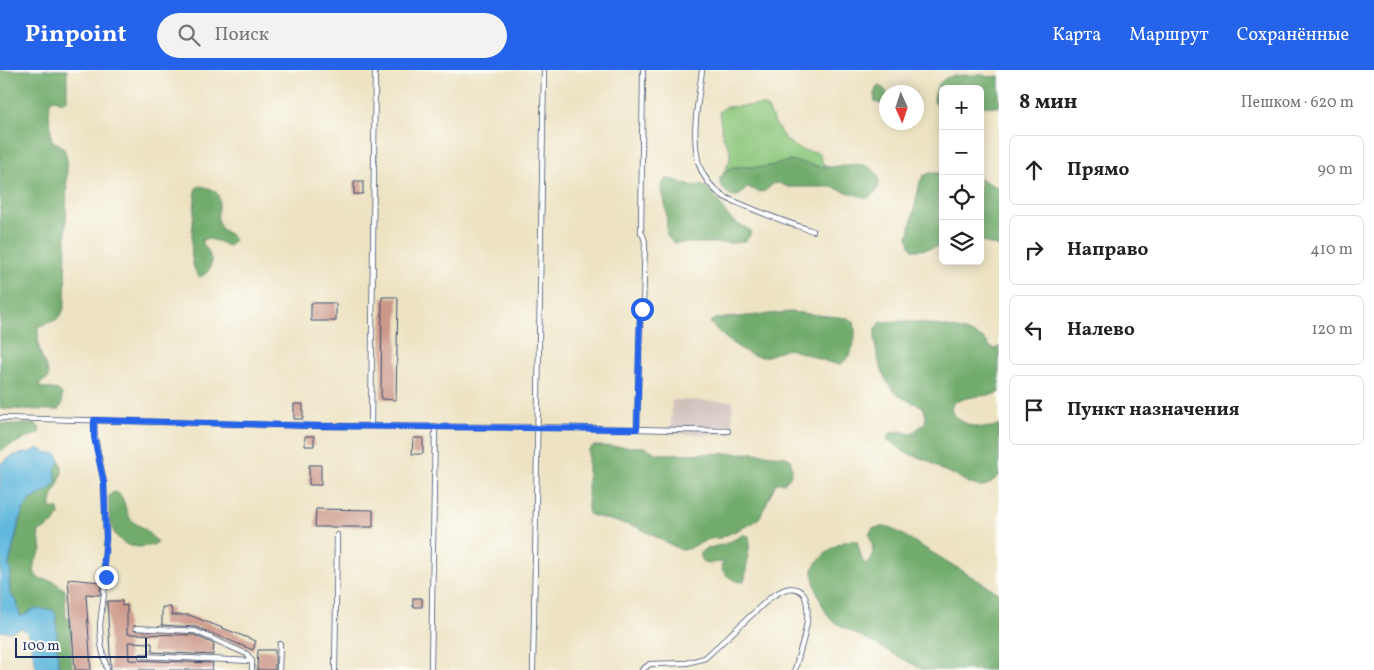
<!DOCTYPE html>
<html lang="ru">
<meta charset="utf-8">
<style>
:root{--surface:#fff;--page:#f2f2f2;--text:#222;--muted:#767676;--line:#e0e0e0;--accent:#2563eb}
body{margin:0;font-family:Vollkorn,serif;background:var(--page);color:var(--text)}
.controls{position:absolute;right:15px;top:15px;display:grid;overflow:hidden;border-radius:8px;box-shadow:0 2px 12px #0003}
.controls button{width:45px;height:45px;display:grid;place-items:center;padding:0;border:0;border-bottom:1px solid var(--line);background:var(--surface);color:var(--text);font:25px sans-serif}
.compass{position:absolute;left:879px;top:15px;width:45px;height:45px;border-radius:50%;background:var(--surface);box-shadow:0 2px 12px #0003;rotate:177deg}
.scale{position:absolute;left:15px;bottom:12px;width:132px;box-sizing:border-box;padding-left:5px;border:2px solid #1b2f5e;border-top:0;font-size:14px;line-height:18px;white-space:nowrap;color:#1b2f5e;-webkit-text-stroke:4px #fdfcf7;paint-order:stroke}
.stop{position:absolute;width:15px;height:15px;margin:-11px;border:4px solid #2563eb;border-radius:50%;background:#fff}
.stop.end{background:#2563eb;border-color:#fff;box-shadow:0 1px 5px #0008}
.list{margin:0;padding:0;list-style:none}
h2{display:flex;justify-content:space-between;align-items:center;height:65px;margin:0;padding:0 20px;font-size:21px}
h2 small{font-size:16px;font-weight:400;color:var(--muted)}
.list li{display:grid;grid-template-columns:32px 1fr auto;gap:15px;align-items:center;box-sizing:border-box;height:70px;margin:0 10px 10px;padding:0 10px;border:1px solid var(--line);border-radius:8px}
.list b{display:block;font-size:19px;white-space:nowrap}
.list em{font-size:16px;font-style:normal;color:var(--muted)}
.icon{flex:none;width:28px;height:28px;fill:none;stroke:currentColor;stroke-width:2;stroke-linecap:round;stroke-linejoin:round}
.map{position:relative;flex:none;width:999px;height:600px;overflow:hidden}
header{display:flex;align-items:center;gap:30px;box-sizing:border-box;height:70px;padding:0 25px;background:var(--accent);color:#fff}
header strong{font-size:24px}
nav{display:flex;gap:28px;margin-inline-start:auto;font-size:18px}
.search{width:350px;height:45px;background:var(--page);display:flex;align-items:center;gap:12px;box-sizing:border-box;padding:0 18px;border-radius:28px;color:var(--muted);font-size:19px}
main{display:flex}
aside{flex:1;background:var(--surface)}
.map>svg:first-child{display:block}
</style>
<header>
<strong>Pinpoint</strong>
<div class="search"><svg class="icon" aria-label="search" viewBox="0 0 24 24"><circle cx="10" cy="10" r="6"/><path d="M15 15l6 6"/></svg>Поиск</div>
<nav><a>Карта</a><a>Маршрут</a><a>Сохранённые</a></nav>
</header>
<main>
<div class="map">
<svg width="999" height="600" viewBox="0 0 999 600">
<rect width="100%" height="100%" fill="#fdfcf7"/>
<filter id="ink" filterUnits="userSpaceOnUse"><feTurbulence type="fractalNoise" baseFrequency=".02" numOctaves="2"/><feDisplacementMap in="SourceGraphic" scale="10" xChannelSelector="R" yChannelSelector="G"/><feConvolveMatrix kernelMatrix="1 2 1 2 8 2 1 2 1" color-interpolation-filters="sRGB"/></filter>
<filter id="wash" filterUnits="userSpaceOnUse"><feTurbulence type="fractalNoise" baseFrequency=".0096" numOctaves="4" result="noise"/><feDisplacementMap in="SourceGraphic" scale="20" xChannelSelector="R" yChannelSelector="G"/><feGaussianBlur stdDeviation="1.12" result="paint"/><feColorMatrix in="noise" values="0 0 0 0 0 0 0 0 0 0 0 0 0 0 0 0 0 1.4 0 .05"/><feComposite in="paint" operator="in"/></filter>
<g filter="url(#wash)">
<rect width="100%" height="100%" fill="#ede3c3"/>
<path fill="#cfc0ba" d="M 672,330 L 733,331 L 732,365 L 671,364 Z"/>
<path fill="#8cc77c" stroke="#547b6d" d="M 761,35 L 765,36 L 768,39 C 776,55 783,72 800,79 C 806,82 813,81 820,83 L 823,94 L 828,97 L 805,95 L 794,91 L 788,91 L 777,95 L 760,97 L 732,97 L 723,104 L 730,90 L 730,80 L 723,67 L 719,42 L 725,37 Z"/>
<path fill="#71ac6c" stroke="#466e65" d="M 0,0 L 67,0 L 67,30 L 62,32 L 55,29 L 50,31 L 49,45 L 52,71 C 64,75 65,79 67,91 L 65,234 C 61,254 53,249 38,257 C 38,265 38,274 40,282 C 43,291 49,299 48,308 L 41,313 L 39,317 L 58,320 L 62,324 L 62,335 L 58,340 L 0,339 Z
M 983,5 L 988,7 L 999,6 L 999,37 L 980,36 L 980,19 L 943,19 L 943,36 L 939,36 L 934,32 C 936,0 957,6 983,5 Z
M 881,16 L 887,22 L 886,31 C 883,35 879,34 875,32 L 874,24 L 877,17 Z
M 788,91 C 800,90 813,97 826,97 C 840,97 856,91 869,97 C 884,104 881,125 866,128 L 831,117 L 788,117 L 779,113 L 773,114 L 765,121 L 759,122 L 747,117 C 745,119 744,122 741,124 C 732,132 720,117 719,109 C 732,93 741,98 759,97 C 769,97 779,94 788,91 Z
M 930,103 L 943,103 L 943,176 L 920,180 L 913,180 L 910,175 L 908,167 L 920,112 L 923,106 Z
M 666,109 C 678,109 682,114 692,116 C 695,116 697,115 700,115 C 713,117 723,141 731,149 C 737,155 745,156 751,161 C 749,170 745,171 737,173 L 673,173 L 667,165 L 666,138 L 662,120 L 663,113 Z
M 980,109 L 999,118 L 999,177 L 980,171 Z
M 200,116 C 233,121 211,138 220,156 C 224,163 232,163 234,170 L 232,174 L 228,176 C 220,172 210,167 202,170 C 203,176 206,176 208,181 C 214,191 211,204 199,207 C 184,189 196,145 195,122 L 196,118 Z
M 791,242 L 848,248 L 854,252 C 857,267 854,285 840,295 C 824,292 809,284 792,280 C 781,277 774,286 763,287 C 748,288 718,264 710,252 L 715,249 Z
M 895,251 C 914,251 973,258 986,271 C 988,273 989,275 990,277 L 996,279 L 999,276 L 999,323 C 983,327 968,325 953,333 L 951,340 C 961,356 981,361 999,355 L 999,406 L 989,414 L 981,417 L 968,413 L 957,406 L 940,399 L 929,391 L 906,383 L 887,369 L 890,363 L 899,361 L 911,364 L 925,353 L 926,346 L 923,337 C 914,333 902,329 895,322 C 880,307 874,279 875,258 L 881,252 Z
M 0,354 L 36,354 L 40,358 L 39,363 L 15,373 L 0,381 Z
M 594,376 L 645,377 L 658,384 L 754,383 L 784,386 L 790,389 C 793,399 793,404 785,413 L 776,413 L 760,447 L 753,453 L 720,468 L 709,469 L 688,479 L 681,480 L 637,457 L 590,445 L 588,441 L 588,380 Z
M 60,391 C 68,408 49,421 51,438 L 58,439 L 59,445 L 55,452 L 38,463 L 42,480 C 36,491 29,496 38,508 L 53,511 L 65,520 L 66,548 L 71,549 L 72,600 L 61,600 L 58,594 L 56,545 C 43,535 36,540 23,546 L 20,546 L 17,532 L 10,524 L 9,494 L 22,442 L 30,431 L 56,412 L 55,398 Z
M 115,422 C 125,425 124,437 128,445 C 132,454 139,454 146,460 C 150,465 152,467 157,471 L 156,474 C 129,483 110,471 109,442 C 109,437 108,430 109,426 C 111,423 112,423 115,422 Z
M 880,457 L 890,457 L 999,523 L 999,600 L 924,600 L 832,551 C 825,543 823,536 819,527 C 810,501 808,498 831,479 C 838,474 848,469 857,471 L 863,492 L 867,494 C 877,485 872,475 869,464 L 873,458 Z
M 743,465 L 749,466 L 750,471 L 745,509 L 743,512 C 734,512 723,505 721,496 L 724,492 L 710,493 L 703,492 L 700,483 L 705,479 L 725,474 Z"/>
<path fill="#60b8dd" stroke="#3e749e" d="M 38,378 L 45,382 L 57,384 L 60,391 L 55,398 L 56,412 L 51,418 L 29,431 L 22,442 L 17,460 L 9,494 L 11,503 L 9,512 L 10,524 L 17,532 L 20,546 L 23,546 L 34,539 L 53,540 L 56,545 L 58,594 L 61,600 L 37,600 L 29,565 L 22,558 L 11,562 L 0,561 L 0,394 L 14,385 L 31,382 Z"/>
<g id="blocks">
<path fill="#cc9889" d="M 354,111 L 363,111 L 363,124 L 354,124 Z
M 382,227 L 398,227 L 396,330 L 381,329 Z
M 311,233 L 336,233 L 336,251 L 311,251 Z
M 294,334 L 303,334 L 303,349 L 294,349 Z
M 305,366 L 314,366 L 314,376 L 305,376 Z
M 413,368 L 423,368 L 423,384 L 412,384 Z
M 309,395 L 321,395 L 321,415 L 309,415 Z
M 316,439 L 373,440 L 373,457 L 315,457 Z
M 68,509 L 101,512 L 100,525 L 86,524 L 91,600 L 75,600 Z
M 413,528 L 422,528 L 422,537 L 413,537 Z
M 107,531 L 122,531 L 122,536 L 127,535 L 127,564 L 194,565 L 214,574 L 213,585 L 152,582 L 152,573 L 128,572 L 129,590 L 213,593 L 212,600 L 111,600 Z
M 162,537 L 171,537 L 172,545 L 189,545 L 256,571 L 253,580 L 196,557 L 162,555 Z
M 258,580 L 275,580 L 275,600 L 257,600 Z"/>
</g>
</g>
<g filter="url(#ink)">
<use href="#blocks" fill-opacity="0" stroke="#3a4a6d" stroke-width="1"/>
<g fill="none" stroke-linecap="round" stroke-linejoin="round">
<g stroke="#3a4a6d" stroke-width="6">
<path id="lane" d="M 702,0 C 699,26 692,59 697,85 C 699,100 708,114 720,124 C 728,130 739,133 748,137 C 769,146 791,154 813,161
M 0,348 L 317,356 L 538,357 L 728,361
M 94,350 L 95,367 L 104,413 L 106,468 L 104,491 L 106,507 L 100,555 L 101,574 L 107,600
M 371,356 L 375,0
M 637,359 L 640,246 L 643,237 L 645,172 L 643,165 L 641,163 L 643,0
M 136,558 L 195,561 L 247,584 L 252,591 L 252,600
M 141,586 L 252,591
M 279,600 L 280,574
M 335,600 L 337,465
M 431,600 L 435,356
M 533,600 L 544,0
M 642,600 L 650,594 L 687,593 L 705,588 L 771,527 C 782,520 793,513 804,524 C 814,547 800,577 795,600"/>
</g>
<use href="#lane" stroke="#fff" stroke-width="4.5"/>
</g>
</g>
<g fill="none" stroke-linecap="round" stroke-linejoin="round" filter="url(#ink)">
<path stroke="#2563eb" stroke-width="6" d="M 106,507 L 104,491 L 106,468 L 104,413 L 94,367 L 94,350 L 318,356 L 637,359 L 640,246 L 642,239"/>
</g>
</svg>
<div class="controls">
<button>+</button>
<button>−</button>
<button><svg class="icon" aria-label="locate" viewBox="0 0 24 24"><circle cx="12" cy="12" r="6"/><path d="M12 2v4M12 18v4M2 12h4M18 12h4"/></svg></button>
<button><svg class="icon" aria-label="layers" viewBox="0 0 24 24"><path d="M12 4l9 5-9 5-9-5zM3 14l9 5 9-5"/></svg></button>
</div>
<svg class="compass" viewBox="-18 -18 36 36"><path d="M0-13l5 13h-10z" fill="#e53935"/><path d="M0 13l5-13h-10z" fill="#767676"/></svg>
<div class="scale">100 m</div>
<div class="stop" style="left:642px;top:239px"></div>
<div class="stop end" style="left:106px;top:507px"></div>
</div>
<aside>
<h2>8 мин<small>Пешком · 620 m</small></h2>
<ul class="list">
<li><svg class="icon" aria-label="ahead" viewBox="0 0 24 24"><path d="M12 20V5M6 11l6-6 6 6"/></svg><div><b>Прямо</b></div><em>90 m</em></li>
<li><svg class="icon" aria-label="right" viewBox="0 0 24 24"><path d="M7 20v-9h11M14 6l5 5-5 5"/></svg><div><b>Направо</b></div><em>410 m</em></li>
<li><svg class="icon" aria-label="left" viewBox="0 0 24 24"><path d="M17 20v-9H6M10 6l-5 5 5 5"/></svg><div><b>Налево</b></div><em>120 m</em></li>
<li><svg class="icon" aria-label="arrive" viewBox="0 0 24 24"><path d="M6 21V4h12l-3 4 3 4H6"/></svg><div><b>Пункт назначения</b></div></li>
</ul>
</aside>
</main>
